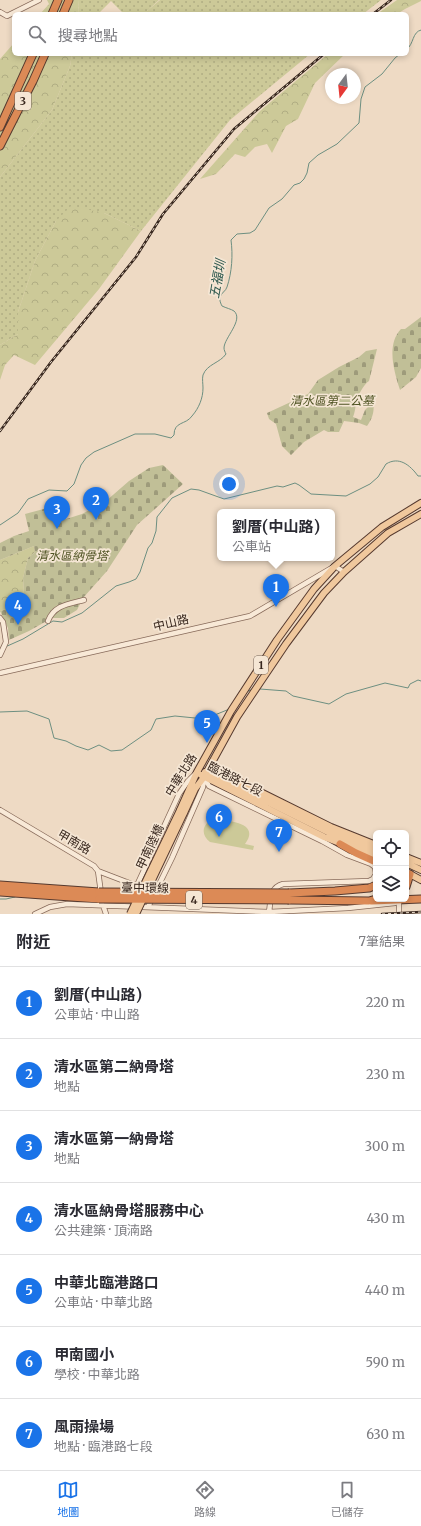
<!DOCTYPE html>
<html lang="zh-TW">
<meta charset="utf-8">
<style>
:root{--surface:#fff;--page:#f2f2f3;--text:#2b2b33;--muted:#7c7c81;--line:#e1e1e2;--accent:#1a73e8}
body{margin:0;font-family:Merriweather,"Noto Sans TC",serif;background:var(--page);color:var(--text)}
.controls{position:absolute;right:12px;bottom:12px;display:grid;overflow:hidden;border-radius:6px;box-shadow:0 2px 6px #0003}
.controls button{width:36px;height:36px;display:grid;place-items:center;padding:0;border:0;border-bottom:1px solid var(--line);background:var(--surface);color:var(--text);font:20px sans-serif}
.compass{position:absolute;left:325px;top:68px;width:36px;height:36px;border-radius:50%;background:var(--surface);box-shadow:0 2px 6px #0003;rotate:195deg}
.you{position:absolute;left:229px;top:484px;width:14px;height:14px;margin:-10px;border:3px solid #fff;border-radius:50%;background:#1a73e8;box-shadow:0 0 0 6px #1a73e833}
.badge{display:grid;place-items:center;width:26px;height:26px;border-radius:50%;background:var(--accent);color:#fff;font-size:13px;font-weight:700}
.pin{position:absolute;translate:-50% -33px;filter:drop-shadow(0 1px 2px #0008)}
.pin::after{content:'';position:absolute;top:21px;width:14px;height:12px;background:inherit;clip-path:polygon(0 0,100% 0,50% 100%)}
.popup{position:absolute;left:217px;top:509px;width:118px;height:52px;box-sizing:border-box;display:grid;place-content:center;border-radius:6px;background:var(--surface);filter:drop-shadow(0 1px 3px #0005);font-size:13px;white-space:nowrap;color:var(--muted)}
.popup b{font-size:15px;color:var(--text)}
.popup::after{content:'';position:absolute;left:50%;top:100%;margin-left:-8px;border:8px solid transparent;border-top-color:var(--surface)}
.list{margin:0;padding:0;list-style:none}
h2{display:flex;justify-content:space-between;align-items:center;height:52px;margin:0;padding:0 16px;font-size:17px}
h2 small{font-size:13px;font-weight:400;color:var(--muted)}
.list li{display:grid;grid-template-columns:26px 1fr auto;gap:12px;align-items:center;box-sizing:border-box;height:72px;padding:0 16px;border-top:1px solid var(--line)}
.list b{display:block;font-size:15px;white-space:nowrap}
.list p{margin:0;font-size:13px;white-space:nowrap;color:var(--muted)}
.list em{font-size:13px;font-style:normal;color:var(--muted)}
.icon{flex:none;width:22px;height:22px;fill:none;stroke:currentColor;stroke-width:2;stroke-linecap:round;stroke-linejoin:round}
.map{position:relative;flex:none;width:421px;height:914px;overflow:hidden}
.search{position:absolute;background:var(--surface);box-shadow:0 2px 6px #0003;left:12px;right:12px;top:12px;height:44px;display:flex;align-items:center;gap:10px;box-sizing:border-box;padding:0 14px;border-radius:6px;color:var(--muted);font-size:15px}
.sheet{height:556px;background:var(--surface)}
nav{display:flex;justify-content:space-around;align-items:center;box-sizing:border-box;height:56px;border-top:1px solid var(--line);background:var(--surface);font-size:11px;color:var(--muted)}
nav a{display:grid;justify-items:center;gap:2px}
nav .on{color:var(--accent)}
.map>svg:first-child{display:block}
</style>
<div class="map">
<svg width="421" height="914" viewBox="0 0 421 914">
<defs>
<pattern id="grass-dots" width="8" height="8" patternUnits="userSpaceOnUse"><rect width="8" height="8" fill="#ccc998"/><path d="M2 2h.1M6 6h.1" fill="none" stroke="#b0ad83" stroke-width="1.8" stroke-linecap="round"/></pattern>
<pattern id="forest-crowns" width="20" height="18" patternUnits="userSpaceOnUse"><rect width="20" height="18" fill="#ccc998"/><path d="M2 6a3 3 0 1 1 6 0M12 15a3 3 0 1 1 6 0" fill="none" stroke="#b0ad83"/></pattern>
<pattern id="cemetery-stones" width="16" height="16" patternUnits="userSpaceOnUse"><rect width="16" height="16" fill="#c1bf97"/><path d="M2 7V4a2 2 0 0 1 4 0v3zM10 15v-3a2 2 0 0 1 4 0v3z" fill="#9e9b7b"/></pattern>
</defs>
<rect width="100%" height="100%" fill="#eedac4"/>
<path fill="url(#grass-dots)" d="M 79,0 L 159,0 L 147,11 L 160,0 L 381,0 L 363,14 L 124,14 L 111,1 L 98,14 L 78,14 Z
M 72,54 L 310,54 L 230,120 L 141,231 L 104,213 L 56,221 L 35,261 L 18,312 L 18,334 L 0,345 L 0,177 L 52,110 L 70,66 Z"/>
<path fill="url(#forest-crowns)" d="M 47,0 L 79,0 L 78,14 L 40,14 L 49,4 Z
M 397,0 L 421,0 L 421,1 L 405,9 L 397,14 L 377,14 Z
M 14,43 L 14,54 L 72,54 L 70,66 L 52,110 L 0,177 L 0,59 Z
M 328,54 L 345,54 L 315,83 L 298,119 L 286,126 L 272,153 L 267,144 L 255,147 L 245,157 L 235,154 L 216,174 L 200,179 L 260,111 Z
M 71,206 L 104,213 L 141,231 L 99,289 L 35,365 L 14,355 L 5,365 L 0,380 L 0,345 L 18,334 L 18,312 L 35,261 L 56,221 Z
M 34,546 L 35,552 L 28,558 L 23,578 L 24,593 L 18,606 L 0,611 L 0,560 Z"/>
<path fill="url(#cemetery-stones)" d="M 421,317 L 421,368 L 416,377 L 400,390 C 394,371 386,345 401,329 L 405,329 Z
M 377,349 L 369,381 C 364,384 356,398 356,404 C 355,409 355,412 353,417 L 361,420 L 365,410 L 373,402 C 375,411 372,419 367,426 L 359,423 L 344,421 L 339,432 L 328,432 L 324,430 L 304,442 L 291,455 L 282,446 L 276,424 L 269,419 L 267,413 L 308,394 L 318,380 L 339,367 L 359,357 L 366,351 Z
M 163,465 L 183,484 L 137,525 L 107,571 L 83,598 L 77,610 L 64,618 L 52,618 L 29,631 L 9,640 L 8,628 L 0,611 L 18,606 L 24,593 L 23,578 L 28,558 L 35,552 L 34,546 L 0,560 L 0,543 L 14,536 L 29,531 L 25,514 L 51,507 L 54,516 L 63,520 L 82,514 L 106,501 L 129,481 L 149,468 Z"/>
<path fill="#ccc998" d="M 215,819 C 228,821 261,822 245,844 L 254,846 L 253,850 L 210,842 C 200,835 202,822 215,819 Z"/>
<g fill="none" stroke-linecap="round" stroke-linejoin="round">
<path stroke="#6d8f81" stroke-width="1" d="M 407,49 C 414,44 412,32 421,30
M 0,525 L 18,513 L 28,499 L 49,490 L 67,491 L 74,484 L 81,465 L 86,458 L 94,452 L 135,434 L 155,434 L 171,438 L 174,435 C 174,421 186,425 192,416 C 199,408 203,398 203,388 C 203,384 202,379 203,375 C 207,364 220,363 226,354 C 225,352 224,350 224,348 C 224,338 244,320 234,311 C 231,309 226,308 222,306 C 221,304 219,300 220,297 C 221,293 226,291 227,287 C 232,272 233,255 231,240 L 237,234 L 250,233 L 255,230 L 269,208 L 282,199 L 294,185 L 300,183 L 304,179 L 307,173 L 309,163 L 318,155 L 337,144 L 359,123 L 361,99 L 365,87 L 382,74 L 395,58 L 400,54
M 5,647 L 23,639 L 53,621 L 62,622 L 82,613 L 116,586 L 129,582 L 136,579 L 140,572 L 148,548 L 152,543 L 156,531 L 157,517 L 172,498 L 191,489 L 199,490 L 224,499 L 277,486 L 283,487 L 295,483 L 299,485 L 311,494 L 346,496 L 370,484 L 378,477 L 386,464 C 399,456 410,465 418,476 L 421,476
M 260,689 L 286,691 L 293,696 L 329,704 L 346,694 L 385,683 L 408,688 L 410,684 L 418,680 L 421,681
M 246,692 L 253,689
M 0,712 L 27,711 L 49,719 L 54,738 L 66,741 L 76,746 L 88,750 L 99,745 L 111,751 L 122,750 L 151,730 L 156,719 L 175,716 L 205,719 L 227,710 L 230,708
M 0,899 L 6,899 L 15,897"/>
<g stroke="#886b5b" stroke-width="6">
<path id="minor" d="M 0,12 L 7,16 L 39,0
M 0,618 L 3,622 L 6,642 L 0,655
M 48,621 C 54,605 69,604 84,600
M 0,673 L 250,616 L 335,566 L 344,572
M 204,777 L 209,786 L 322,841 L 347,855 L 371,864 L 375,867 L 376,874 L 373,879 L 369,881 L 283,884 C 269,888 271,900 269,912
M 0,810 L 94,866 L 98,871 L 101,893
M 98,871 L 137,886
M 133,894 L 179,794 L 188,781 L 196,773
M 399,903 L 399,914
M 103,905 L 106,914
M 148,907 L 172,858 L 203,787 L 204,777
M 35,914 L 50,907 L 67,904 L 269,912 L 348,908 L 395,903"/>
</g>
<g stroke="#563a2f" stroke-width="8">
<path id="major" d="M 210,767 L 331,827 L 376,845
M 205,772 L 222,779 L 330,833 L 376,851
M 201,775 L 324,837 L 376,857
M 180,810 L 197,772 L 231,711 L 277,640 L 314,589 L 335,566 L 382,527 L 421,503
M 184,813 L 195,789 L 204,777 L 237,717 L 286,644 L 324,593 L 344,572 L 388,533 L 421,514
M 406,857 L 421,863
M 406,863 L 421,870
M 406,872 L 421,880"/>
</g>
<g stroke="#563a2f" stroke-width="9">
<path id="highway" d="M 52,14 L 58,0
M 63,14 L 69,0
M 0,127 L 33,54
M 0,146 L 33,81 L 45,54
M 340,844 L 356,853 L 376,862
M 0,885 L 99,892
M 406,887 L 410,874
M 0,892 L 99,899
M 289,893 L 335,891 L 369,888 L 376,885
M 289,900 L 369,901 L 376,899
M 372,901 L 421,899"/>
</g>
<use href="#minor" stroke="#f8e9d7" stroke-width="4.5"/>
<use href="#major" stroke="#f0c89d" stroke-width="6"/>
<use href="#highway" stroke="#dc8a56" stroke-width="7"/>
<g stroke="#38271e" stroke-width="2.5">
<path id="rail" d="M 373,14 L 391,0
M 0,431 L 51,362 L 136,257 L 163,214 L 234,129 L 324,54
M 382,914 L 421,912"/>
</g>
<use href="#rail" stroke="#f5e6d4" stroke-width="1" stroke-dasharray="3" stroke-linecap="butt"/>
<g stroke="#563a2f" stroke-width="8" stroke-linecap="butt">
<path id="major-bridge" d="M 130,914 L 180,810
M 136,914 L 184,813"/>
</g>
<g stroke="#563a2f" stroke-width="9" stroke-linecap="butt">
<path id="highway-bridge" d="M 99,892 L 289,893
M 99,899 L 289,900"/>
</g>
<use href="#major-bridge" stroke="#f0c89d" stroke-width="6"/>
<use href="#highway-bridge" stroke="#dc8a56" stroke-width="7"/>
</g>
<g text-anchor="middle" stroke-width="3.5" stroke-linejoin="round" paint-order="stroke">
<g fill="#f5e6d4" stroke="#716055" stroke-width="1">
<rect x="15" y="92" width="16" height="18" rx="3"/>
<rect x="254" y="656" width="14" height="18" rx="3"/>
<rect x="186" y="891" width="16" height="18" rx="3"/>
</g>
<g font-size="11" font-weight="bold" fill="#38271e">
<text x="23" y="105">3</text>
<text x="261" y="669">1</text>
<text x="194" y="904">4</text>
</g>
<g font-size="12" font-style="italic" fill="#515525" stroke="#f5e6d4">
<text x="332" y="405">清水區第二公墓</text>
<text x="72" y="560">清水區納骨塔</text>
</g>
<g font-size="12" fill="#38271e" stroke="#f5e6d4">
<text transform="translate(171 623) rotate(-13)" y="4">中山路</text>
<text transform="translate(181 775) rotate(-58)" y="4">中華北路</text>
<text transform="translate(235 779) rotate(27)" y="4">臨港路七段</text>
<text transform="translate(74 842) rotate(30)" y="4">甲南路</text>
<text transform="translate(150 847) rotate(-65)" y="4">甲南陸橋</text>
<text transform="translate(145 888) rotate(1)" y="4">臺中環線</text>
</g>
<g font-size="13" font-style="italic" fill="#2e584e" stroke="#f5e6d4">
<text transform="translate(217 279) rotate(-80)" y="5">五福圳</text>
</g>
</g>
</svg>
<div class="controls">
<button><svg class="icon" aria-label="locate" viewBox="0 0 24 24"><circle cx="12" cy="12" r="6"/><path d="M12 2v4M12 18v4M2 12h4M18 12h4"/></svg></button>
<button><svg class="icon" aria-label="layers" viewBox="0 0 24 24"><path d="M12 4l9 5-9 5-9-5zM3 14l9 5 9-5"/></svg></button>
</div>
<svg class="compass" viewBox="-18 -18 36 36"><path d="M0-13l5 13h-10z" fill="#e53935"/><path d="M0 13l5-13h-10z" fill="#7c7c81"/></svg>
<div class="you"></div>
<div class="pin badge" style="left:276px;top:607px">1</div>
<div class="popup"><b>劉厝(中山路)</b>公車站</div>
<div class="pin badge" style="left:96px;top:520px">2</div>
<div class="pin badge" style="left:57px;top:529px">3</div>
<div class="pin badge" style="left:18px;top:625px">4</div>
<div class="pin badge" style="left:207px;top:743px">5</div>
<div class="pin badge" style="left:219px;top:837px">6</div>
<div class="pin badge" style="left:279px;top:852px">7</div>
<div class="search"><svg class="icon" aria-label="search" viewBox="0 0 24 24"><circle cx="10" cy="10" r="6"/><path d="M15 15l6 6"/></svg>搜尋地點</div>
</div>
<section class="sheet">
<h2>附近<small>7筆結果</small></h2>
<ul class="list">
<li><span class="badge">1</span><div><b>劉厝(中山路)</b><p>公車站 · 中山路</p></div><em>220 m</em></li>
<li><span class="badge">2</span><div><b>清水區第二納骨塔</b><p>地點</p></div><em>230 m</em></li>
<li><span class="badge">3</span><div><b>清水區第一納骨塔</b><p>地點</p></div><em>300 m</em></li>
<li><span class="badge">4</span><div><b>清水區納骨塔服務中心</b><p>公共建築 · 頂湳路</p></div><em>430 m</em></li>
<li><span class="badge">5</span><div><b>中華北臨港路口</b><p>公車站 · 中華北路</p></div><em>440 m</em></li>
<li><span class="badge">6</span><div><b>甲南國小</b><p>學校 · 中華北路</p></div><em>590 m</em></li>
<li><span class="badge">7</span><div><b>風雨操場</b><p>地點 · 臨港路七段</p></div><em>630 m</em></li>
</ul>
</section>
<nav>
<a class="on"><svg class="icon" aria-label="map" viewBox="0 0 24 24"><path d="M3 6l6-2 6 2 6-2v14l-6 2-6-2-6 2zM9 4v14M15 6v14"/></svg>地圖</a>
<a><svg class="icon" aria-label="directions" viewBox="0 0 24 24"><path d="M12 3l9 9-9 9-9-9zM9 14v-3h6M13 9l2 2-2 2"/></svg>路線</a>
<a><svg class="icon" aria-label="saved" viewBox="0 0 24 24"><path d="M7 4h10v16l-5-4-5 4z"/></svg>已儲存</a>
</nav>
